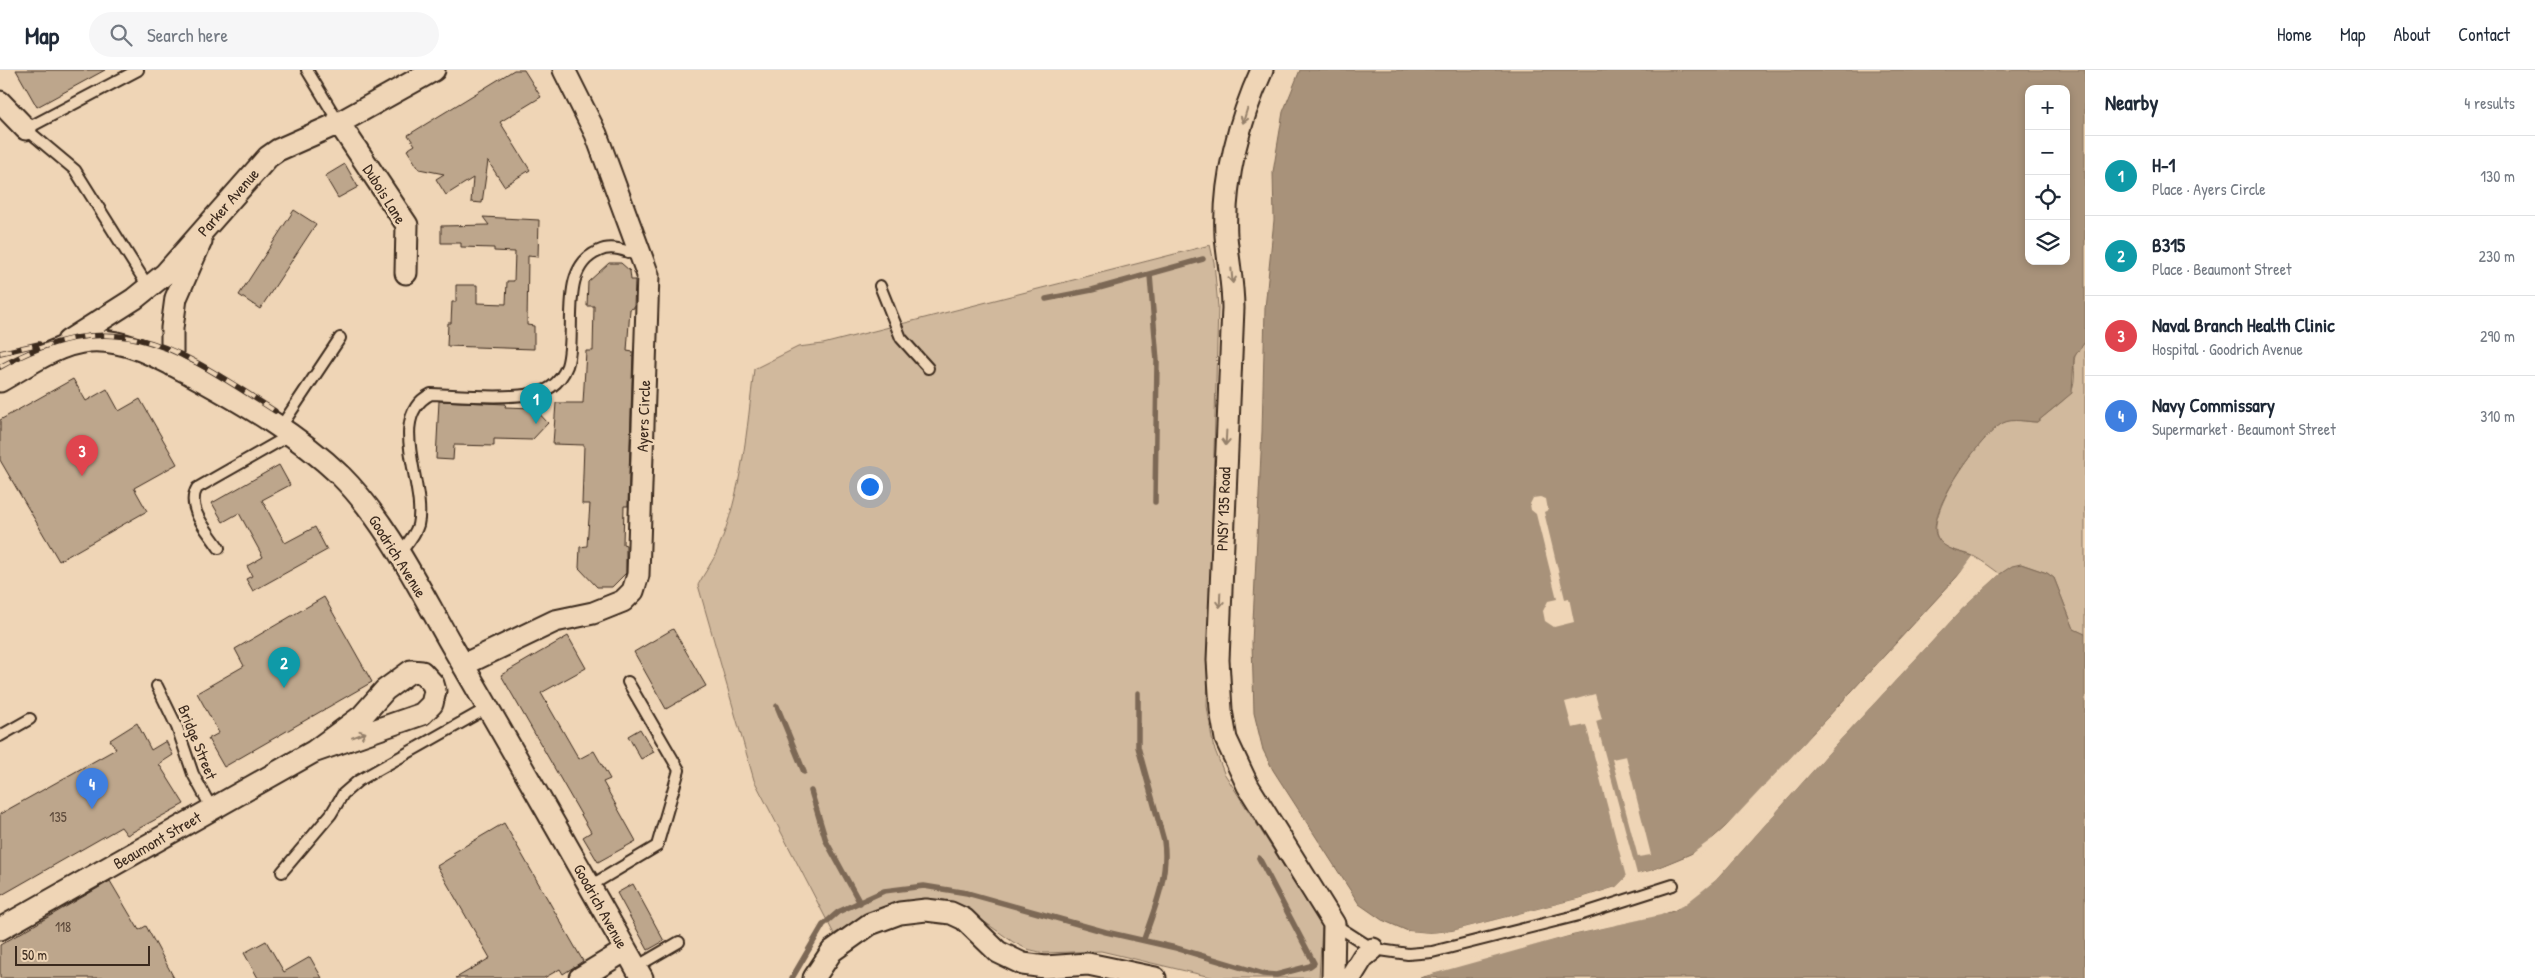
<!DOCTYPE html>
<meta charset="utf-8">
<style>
:root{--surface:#fff;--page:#f6f6f7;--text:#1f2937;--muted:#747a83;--line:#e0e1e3;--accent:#0b8043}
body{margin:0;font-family:"Patrick Hand",sans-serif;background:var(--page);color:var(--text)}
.controls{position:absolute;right:15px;top:15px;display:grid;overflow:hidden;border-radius:10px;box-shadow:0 2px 8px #0003}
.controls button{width:45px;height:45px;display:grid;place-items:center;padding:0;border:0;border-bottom:1px solid var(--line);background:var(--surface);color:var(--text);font:25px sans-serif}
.scale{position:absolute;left:15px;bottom:12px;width:135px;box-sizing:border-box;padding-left:5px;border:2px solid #3b2a1e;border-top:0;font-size:14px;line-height:18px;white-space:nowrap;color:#3b2a1e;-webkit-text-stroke:4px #efd5b6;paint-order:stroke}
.you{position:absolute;left:869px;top:416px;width:18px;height:18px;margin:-12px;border:4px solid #fff;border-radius:50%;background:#1a73e8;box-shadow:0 0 0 8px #1a73e833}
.badge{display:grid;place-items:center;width:32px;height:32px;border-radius:50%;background:var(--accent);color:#fff;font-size:16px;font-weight:700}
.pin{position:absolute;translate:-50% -41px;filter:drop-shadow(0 1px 2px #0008)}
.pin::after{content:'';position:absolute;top:26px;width:18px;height:15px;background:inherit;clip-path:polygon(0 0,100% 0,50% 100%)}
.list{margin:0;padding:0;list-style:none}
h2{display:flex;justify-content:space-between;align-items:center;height:65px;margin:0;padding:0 20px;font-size:21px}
h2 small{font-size:16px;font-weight:400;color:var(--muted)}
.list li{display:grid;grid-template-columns:32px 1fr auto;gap:15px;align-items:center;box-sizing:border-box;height:80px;padding:0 20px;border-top:1px solid var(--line)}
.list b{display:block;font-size:19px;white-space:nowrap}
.list p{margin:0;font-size:16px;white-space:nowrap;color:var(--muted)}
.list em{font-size:16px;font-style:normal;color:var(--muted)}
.icon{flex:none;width:28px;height:28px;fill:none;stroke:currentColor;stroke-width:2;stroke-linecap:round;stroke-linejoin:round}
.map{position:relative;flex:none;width:2085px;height:908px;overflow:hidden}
header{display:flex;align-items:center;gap:30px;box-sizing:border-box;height:70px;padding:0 25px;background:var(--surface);border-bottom:1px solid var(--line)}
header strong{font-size:24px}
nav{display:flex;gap:28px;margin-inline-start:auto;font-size:18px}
.search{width:350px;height:45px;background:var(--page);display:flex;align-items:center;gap:12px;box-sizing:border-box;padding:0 18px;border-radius:28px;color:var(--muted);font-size:19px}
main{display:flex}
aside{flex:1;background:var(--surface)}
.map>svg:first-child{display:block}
</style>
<header>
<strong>Map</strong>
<div class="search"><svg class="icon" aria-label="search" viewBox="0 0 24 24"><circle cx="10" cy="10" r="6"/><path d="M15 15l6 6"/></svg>Search here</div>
<nav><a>Home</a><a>Map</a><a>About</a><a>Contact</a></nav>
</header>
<main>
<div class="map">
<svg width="2085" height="908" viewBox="0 0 2085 908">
<rect width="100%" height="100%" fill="#efd5b6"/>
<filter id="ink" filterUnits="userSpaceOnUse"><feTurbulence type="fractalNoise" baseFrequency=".02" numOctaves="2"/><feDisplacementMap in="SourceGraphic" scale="10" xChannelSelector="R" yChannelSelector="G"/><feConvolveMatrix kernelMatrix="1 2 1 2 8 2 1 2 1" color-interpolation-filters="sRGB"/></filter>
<g filter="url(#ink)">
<path fill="#d1b99d" stroke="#86725e" d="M 1210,175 L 1214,192 L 1218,237 L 1207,636 L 1213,675 L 1224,703 L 1322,856 L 1319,908 L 1215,908 L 1101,881 L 1044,883 L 1027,879 L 1013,872 L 965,838 L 944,830 L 892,835 L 868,844 L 834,864 L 754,710 L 698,515 C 704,503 713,492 718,479 C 742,422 747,360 754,299 L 798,277 L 823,274 Z
M 2085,272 L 2085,564 L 2084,564 L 2074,559 L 2054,508 L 2047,503 L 2021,494 L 2000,504 C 1992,498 1984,492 1975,487 C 1962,480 1943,482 1937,466 C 1927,441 1981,364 2004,352 C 2013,348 2027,352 2037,352 C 2047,342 2070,329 2073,316 C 2078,296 2067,289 2085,272 Z"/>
<path fill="#a8927a" stroke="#7c6855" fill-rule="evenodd" d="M 1300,0 L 2085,0 L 2085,272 L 2074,287 L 2072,323 L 2037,352 C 2027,352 2013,348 2003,353 C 1982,364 1924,443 1937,467 C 1944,480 1961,482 1973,486 L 1965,498 L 1738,745 L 1700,780 L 1650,801 L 1626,807 L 1616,817 L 1581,828 L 1452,861 L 1430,863 L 1408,861 L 1382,850 L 1359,834 L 1273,700 L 1263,680 L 1254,643 L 1252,573 L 1262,362 L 1265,238 L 1274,150 L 1273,102 L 1283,42 ZM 2029,19 L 2066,19 L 2066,191 L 2029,191 Z
M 2021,494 L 2047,503 L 2054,508 L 2074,559 L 2085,564 L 2085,908 L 1420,908 L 1468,892 L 1572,865 L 1674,841 L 1716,810 L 1840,670 L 1962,539 L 2000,504 L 2012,496 Z"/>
<path fill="#efd5b6" d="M 1540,427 L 1546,429 L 1548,440 L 1544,442 L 1565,529 L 1569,528 L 1574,552 L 1554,557 L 1545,551 L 1543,541 L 1548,531 L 1557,529 L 1536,444 L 1531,440 L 1530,434 L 1533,428 Z
M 1973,486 L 1975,488 L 1968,500 L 1953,517 L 1739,747 L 1702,782 L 1651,804 L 1627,810 L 1617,819 L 1582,830 L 1452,863 L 1430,866 L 1408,864 L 1408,861 L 1430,863 L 1452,861 L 1581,828 L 1616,817 L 1626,807 L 1586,655 L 1572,658 L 1565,632 L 1595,624 L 1602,649 L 1596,651 L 1637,804 L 1650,801 L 1689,786 L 1720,763 L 1951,516 Z
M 1998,502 L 2000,504 L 1962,539 L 1840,670 L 1716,810 L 1683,836 L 1661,845 L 1572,865 L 1418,908 L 1467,890 L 1572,862 L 1661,842 L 1682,834 L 1714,808 L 1839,668 L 1960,537 Z
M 1626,686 L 1651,785 L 1638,787 L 1612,689 Z"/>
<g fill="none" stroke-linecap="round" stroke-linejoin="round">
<path stroke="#7c6855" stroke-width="5.5" d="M 1150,205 L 1157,291 L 1155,432
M 1046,229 L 1092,220 L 1203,189
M 1138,623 L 1138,677 L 1164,771 C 1169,805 1155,837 1144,869
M 777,636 L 804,702
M 811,721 L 826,771 L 860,833
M 792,908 L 823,855 L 838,842 L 884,821 L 924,816 L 967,823 L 1106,862 L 1176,878 L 1263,904 L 1276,905 L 1310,896 L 1314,893 L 1259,788"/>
</g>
<path fill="#bda68c" stroke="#3b2a1e" d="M 16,0 L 105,0 L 37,37 Z
M 514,0 L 524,0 L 541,27 L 500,52 L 530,100 L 504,116 L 488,91 L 482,133 L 471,132 L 473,108 L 446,125 L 436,109 L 444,104 L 419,99 L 407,80 L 415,75 L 408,65 Z
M 345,94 L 358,117 L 338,128 L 325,106 Z
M 294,140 L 316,154 L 260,239 L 239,225 Z
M 483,147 L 539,150 L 538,187 L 528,186 L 527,255 L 534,256 L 534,279 L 447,276 L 448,253 L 451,253 L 452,232 L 456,232 L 456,215 L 477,215 L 477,233 L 506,234 L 507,211 L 514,211 L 515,182 L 494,181 L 494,178 L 461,177 L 461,173 L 441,173 L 441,156 L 489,155 Z
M 609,193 L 621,193 L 630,201 L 631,210 L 635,210 L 634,238 L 630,239 L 627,281 L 633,282 L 628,436 L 624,436 L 623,474 L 626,475 L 626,503 L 612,517 L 597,517 L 579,498 L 580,477 L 587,476 L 590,434 L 582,434 L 584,375 L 553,374 L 556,333 L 583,333 L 586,281 L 593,281 L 594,236 L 587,236 L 588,212 Z
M 73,309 L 86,331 L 107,319 L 119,341 L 140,329 L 177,394 L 134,418 L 147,441 L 59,491 L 0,390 L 0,350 Z
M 439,331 L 506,334 L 505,337 L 534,338 L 548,353 L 532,370 L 494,369 L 494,376 L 454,375 L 453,390 L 436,389 Z
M 279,395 L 290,415 L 262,430 L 285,473 L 315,457 L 327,480 L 253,521 L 246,509 L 252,506 L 247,496 L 263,487 L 239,443 L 223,452 L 212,433 Z
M 324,527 L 372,612 L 224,697 L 208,669 L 219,663 L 197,623 L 244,596 L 235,579 Z
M 673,559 L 706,616 L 666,639 L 634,582 Z
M 568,566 L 586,598 L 541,623 L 579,689 L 594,681 L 610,709 L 603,712 L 636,771 L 598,792 L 583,767 L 591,762 L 501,605 Z
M 137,653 L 151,680 L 166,671 L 173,685 L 159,694 L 184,734 L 127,765 L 121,757 L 0,826 L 0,744 L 116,679 L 110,670 Z
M 640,659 L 654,682 L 641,689 L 628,666 Z
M 504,753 L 583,891 L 563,904 L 560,899 L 544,908 L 456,908 L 490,888 L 437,796 L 455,785 L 453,783 Z
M 110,811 L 139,860 L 146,856 L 174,908 L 0,908 L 0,875 Z
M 633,814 L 664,871 L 648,880 L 617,823 Z
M 266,871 L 284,902 L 310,887 L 322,908 L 258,908 L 244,883 Z"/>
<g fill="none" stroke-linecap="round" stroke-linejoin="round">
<g stroke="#3b2a1e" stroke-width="14">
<path id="lane" d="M 138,0 L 26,59 L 75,100 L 149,218
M 307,0 L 339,53
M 880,216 L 901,268 L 928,298
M 280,358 L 340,268
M 219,478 C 208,461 185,438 197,418 L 290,365
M 399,484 C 406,475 415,466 418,455 C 427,416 385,347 431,324 C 459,325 530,332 551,317 C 558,312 564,304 567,296 C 578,262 557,198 599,181 C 611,175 627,180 638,187
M 157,616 L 177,657 L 193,704 L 212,739
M 0,666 L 30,649
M 282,802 L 331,744 L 343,724 L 358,711 L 489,637
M 590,816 L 657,776 L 679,700 L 628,612
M 1334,854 L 1373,879 L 1408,884 L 1432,882 L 1579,845 L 1673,815
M 636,897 L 679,872"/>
</g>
<g stroke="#3b2a1e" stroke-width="25">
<path id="street" d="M 1262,0 C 1239,50 1223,111 1226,166 C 1228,191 1233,213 1233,238 L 1218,590 L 1221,640 L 1226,669 L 1248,716 L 1334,854 L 1333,908
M 0,32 L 26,59
M 339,53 L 407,155 L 406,203
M 68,271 L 134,229 L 165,204 L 268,87 L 278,80 L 339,53 L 434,0
M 172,295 L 172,258 L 176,228 L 201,171
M 0,311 C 27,296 57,274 89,271 C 126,268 163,290 194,306 C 245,334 298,365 340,405 C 389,454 420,521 455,581 C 518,689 580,799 642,908
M 463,595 L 555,551 L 593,543 L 623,531 L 633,521 L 638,505 L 648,205 L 596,64 L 564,0
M 0,859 L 313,682 L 362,646 L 385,620 L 411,601 L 422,602 L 433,614 L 435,621 L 432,634 L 422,644 L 313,682
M 580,908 L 626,880
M 814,908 L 832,881 L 870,854 L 900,843 L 926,840 L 951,843 L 964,849 L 998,882 L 1023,894 L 1045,897 L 1088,894 L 1155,908
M 1350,908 L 1363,887 L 1373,879"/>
</g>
<use href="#lane" stroke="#efd5b6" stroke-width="10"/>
<use href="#street" stroke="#efd5b6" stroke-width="21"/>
<g stroke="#3b2a1e" stroke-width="5.5">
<path id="rail" d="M 0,283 L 39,274
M 0,297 C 117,232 175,277 275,341"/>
</g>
<use href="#rail" stroke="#efd5b6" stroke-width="4" stroke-dasharray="11" stroke-linecap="butt"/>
</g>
<defs><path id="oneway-shaft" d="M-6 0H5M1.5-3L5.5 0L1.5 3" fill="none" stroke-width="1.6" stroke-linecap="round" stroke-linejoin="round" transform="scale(1.25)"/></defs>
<g stroke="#95806a">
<use href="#oneway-shaft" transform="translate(1245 46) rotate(107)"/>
<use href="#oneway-shaft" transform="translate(1232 206) rotate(85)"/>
<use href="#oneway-shaft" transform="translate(1226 368) rotate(93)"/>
<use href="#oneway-shaft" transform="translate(1220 530) rotate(92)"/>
<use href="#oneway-shaft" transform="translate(359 665) rotate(-20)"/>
</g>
</g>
<g text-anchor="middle" stroke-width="5" stroke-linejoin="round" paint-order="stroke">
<g font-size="14" fill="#5c493a">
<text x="58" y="752">135</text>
<text x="63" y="862">118</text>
</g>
<g font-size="16" fill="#3b2a1e" stroke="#efd5b6">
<text transform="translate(385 124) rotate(58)" y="6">Dubois Lane</text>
<text transform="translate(228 132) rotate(-49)" y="6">Parker Avenue</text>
<text transform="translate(643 346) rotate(-88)" y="6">Ayers Circle</text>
<text transform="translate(1223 439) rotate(-88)" y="6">PNSY 135 Road</text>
<text transform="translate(398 486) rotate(58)" y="6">Goodrich Avenue</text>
<text transform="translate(198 672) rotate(68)" y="6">Bridge Street</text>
<text transform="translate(157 770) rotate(-30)" y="6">Beaumont Street</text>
<text transform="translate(601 836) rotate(61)" y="6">Goodrich Avenue</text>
</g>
</g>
</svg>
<div class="controls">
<button>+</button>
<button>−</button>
<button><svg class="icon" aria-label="locate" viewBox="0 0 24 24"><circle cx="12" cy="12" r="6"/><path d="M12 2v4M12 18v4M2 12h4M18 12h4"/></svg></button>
<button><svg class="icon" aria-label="layers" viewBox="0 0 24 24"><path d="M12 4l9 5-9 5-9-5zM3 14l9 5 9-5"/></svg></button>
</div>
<div class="scale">50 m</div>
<div class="you"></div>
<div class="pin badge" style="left:536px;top:354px;background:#0f9aa8">1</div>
<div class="pin badge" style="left:284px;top:618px;background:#0f9aa8">2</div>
<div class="pin badge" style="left:82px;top:406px;background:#e0444e">3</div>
<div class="pin badge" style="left:92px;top:739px;background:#3f7fe0">4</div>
</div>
<aside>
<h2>Nearby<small>4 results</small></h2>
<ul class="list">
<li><span class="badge" style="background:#0f9aa8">1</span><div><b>H-1</b><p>Place · Ayers Circle</p></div><em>130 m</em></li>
<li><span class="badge" style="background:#0f9aa8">2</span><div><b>B315</b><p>Place · Beaumont Street</p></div><em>230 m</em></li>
<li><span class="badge" style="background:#e0444e">3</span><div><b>Naval Branch Health Clinic</b><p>Hospital · Goodrich Avenue</p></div><em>290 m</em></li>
<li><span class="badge" style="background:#3f7fe0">4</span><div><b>Navy Commissary</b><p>Supermarket · Beaumont Street</p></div><em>310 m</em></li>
</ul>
</aside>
</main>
